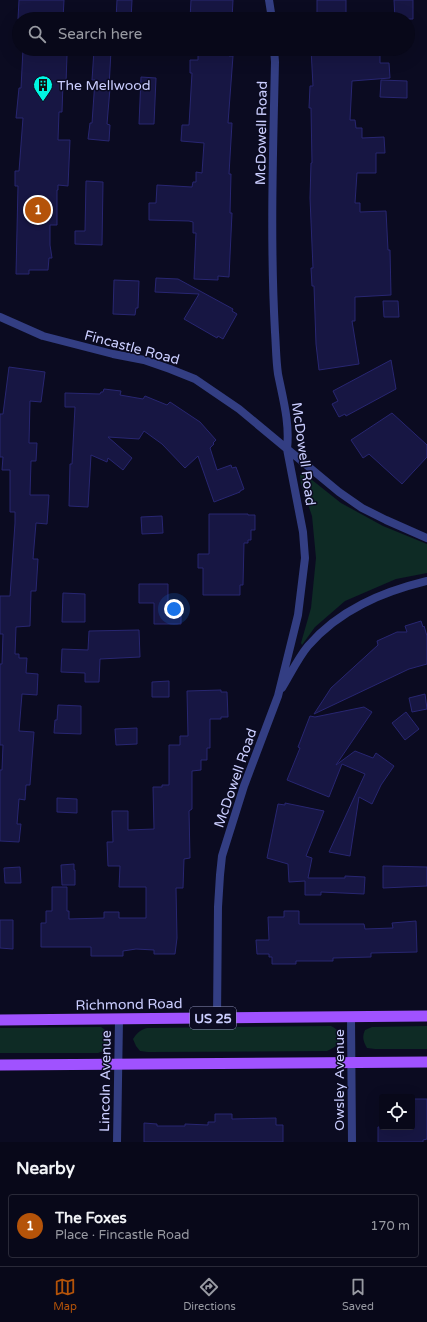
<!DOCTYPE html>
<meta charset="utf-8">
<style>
:root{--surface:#080819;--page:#112;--text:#f1f3f6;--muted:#989aa2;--line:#292938;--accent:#b45309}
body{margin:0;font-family:"Varela Round",sans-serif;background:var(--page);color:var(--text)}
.controls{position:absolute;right:12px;bottom:12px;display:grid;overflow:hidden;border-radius:4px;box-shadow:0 4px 16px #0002}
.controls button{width:36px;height:36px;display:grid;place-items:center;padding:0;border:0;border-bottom:1px solid var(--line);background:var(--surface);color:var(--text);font:20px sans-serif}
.you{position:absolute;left:174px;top:609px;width:14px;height:14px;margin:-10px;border:3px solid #fff;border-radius:50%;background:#1a73e8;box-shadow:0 0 0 6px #1a73e833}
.badge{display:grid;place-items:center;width:26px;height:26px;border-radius:50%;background:var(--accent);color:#fff;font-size:13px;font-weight:700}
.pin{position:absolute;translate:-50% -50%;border:2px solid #fff;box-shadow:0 1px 4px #0006}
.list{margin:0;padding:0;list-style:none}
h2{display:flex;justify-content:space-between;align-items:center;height:52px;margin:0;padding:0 16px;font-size:17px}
h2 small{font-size:13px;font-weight:400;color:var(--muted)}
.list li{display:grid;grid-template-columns:26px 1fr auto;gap:12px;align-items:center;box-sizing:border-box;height:64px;margin:0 8px 8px;padding:0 8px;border:1px solid var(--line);border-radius:4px}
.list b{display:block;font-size:15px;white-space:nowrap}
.list p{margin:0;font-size:13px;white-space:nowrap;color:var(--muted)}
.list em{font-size:13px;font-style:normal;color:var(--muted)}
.icon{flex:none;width:22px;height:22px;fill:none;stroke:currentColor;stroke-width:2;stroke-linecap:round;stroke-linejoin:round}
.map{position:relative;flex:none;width:427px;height:1142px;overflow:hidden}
.search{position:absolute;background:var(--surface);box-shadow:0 4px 16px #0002;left:12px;right:12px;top:12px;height:44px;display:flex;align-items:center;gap:10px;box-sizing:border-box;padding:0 14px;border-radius:22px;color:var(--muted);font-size:15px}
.sheet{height:124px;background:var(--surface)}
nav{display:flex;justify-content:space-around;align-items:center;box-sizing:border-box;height:56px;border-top:1px solid var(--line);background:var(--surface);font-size:11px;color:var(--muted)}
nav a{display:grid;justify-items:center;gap:2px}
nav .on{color:var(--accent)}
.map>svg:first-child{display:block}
</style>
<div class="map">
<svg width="427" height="1142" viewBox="0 0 427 1142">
<rect width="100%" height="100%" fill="#0b0b21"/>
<path fill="#0e2b25" d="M 302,472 L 341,503 L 383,526 L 427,544 L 427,573 L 396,579 L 345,601 L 315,627 L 302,645 L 301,643 L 311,608 L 316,558 L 312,516 L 301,484 L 300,475 Z
M 331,1026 C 347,1034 342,1045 327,1051 L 148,1052 L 140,1051 L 136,1046 L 133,1039 C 137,1033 140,1030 147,1028 Z
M 427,1026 L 427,1049 L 375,1049 L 367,1048 C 363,1041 362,1037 365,1030 L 372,1027 Z
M 101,1027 C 108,1031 116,1041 107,1049 C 105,1051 100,1052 98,1053 L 0,1053 L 0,1028 Z"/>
<path fill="#171643" stroke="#282671" d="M 19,0 L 64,0 L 63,19 L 18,19 Z
M 117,0 L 132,0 L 131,19 L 116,19 Z
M 191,0 L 233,0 L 232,19 L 190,19 Z
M 317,0 L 346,0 L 346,19 L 317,19 Z
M 394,0 L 413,0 L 413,19 L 395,19 Z
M 23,49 L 65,49 L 65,55 L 67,55 L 66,83 L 63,83 L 62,112 L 59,112 L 58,140 L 70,140 L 68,186 L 58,185 L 58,190 L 57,190 L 57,225 L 50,225 L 50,245 L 52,258 L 49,258 L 48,270 L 29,270 L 29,274 L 16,274 L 18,186 L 15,186 L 15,171 L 19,171 L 23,118 L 16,118 L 19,88 L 21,88 Z
M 198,49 L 229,49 L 229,56 L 233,56 L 228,123 L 232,123 L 229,174 L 231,174 L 230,213 L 232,213 L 229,277 L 218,276 L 218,280 L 194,279 L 196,233 L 193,233 L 193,222 L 189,221 L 149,220 L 149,203 L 156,203 L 157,185 L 192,187 L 193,182 L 196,182 L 196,172 L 202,173 L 204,143 L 181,141 L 182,125 L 189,125 L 192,73 L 190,73 L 190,60 L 198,60 Z
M 311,49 L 380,49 L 380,63 L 389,63 L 390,78 L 352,81 L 350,120 L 355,120 L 356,128 L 362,128 L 362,138 L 384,137 L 385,153 L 376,153 L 376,173 L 357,173 L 355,203 L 360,203 L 360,212 L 386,211 L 388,250 L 390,250 L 391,295 L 355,297 L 355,321 L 352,321 L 359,364 L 319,370 L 316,344 L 314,286 L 312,286 L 311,268 L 313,268 L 310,198 L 311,163 L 312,163 L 311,108 L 309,108 L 310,86 L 313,86 Z
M 94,50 L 111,51 L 109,87 L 110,88 L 107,124 L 110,125 L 109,141 L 88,139 L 90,123 L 92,123 L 95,80 L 92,80 Z
M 141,77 L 156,78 L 154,124 L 139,124 Z
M 381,80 L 407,81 L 407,98 L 380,97 Z
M 86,181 L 103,182 L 102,245 L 75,244 L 75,231 L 85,231 Z
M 156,278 L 178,279 L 233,309 L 232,311 L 237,314 L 223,339 L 218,336 L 217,338 L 184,319 L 199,294 L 155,292 Z
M 114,280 L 139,281 L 138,308 L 136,308 L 135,315 L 113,314 Z
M 383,301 L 398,301 L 399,317 L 384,317 Z
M 391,360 L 396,389 L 346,416 L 345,414 L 339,417 L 332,404 L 338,401 L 333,391 Z
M 9,367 L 45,372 L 41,402 L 30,401 L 29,443 L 37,443 L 36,461 L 31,461 L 30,495 L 49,495 L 47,524 L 36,523 L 33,559 L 38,559 L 36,591 L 31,591 L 30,626 L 16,627 L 15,654 L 19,654 L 19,658 L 27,658 L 26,673 L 38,674 L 37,695 L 22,694 L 19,731 L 34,732 L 30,785 L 26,785 L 25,800 L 19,799 L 17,824 L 21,824 L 19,842 L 0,841 L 0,770 L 2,770 L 3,745 L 0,745 L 0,664 L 2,664 L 3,634 L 0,634 L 0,596 L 10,596 L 15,523 L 15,512 L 10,512 L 10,470 L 2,470 L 3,457 L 0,457 L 0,414 L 3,414 Z
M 104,389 L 121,391 L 120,395 L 143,399 L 145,396 L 167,405 L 170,402 L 200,422 L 216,440 L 213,443 L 214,444 L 210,448 L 217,470 L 231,465 L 232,468 L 236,467 L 244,489 L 240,491 L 240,492 L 214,502 L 198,456 L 185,468 L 162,444 L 144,431 L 139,439 L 108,437 L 132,458 L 123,470 L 108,458 L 107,462 L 91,455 L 88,507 L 69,506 L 70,464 L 72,464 L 75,407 L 65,407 L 65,393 L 100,394 L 101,392 L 103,392 Z
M 392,413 L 427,445 L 427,457 L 402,484 L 369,454 L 363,458 L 351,440 Z
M 209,514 L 248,514 L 248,515 L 255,515 L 255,530 L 251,530 L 251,540 L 248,540 L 248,543 L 244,543 L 243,585 L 240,585 L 240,595 L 203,595 L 203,568 L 198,568 L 198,554 L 209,554 Z
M 162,516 L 163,533 L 142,534 L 141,517 Z
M 139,584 L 168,584 L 168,608 L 181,608 L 181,624 L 154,624 L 154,603 L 139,603 Z
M 63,593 L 85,594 L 85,622 L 62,622 Z
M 421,621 L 423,627 L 424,626 L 427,636 L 427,664 L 409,669 L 314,714 L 331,688 L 378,645 L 377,641 L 397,632 L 407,632 L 405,626 Z
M 139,630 L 140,657 L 100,659 L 99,682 L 85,682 L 85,673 L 61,672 L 62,649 L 88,650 L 89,631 Z
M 169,681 L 169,697 L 152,697 L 152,682 Z
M 221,690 L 221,692 L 227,692 L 228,717 L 221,717 L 221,719 L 210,719 L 210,748 L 207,748 L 207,760 L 201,760 L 201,770 L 192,771 L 192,809 L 189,811 L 190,858 L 184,859 L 183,888 L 176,888 L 177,938 L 175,954 L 154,954 L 154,950 L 136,949 L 123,951 L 123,956 L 91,956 L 91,947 L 41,947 L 41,923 L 46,923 L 46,911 L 52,911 L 52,887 L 67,887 L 67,911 L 69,911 L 69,919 L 104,918 L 104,912 L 119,912 L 119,918 L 146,918 L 146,887 L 119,887 L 120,866 L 108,866 L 107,842 L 113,842 L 112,811 L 128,811 L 128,830 L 154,829 L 153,787 L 162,787 L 162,785 L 169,785 L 169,745 L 180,745 L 180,736 L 188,736 L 187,691 Z
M 425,694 L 427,709 L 412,712 L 409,698 Z
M 58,705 L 81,706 L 81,734 L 54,733 L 55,720 L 57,720 Z
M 364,707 L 372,712 L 336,765 L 355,751 L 373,758 L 376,753 L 394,766 L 381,785 L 372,804 L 359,797 L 350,856 L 329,852 L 365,774 L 342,764 L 329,797 L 287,780 L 300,748 L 298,747 L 310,716 L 315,717 Z
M 406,712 L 419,729 L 405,740 L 392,723 Z
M 137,728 L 137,744 L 116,745 L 115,729 Z
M 57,798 L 77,799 L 77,813 L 57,812 Z
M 285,803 L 324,811 L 306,856 L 312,858 L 308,878 L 345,878 L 345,876 L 365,877 L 364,894 L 321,892 L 321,895 L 305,895 L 305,881 L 289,882 L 288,864 L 267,858 L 278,804 L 285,805 Z
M 74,864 L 74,870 L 75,870 L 75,885 L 62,885 L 61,865 Z
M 383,866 L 427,867 L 427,886 L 383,888 Z
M 20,867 L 21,883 L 5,883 L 4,868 Z
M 284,911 L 299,911 L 299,924 L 364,924 L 365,929 L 393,928 L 392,923 L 416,921 L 417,952 L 371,953 L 371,957 L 333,958 L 333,961 L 296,961 L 296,964 L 272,964 L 272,957 L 269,957 L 269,954 L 257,954 L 256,940 L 269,940 L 268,917 L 284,917 Z
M 0,920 L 13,920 L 13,949 L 0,948 Z
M 412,1099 L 427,1099 L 427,1139 L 423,1140 L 423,1142 L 378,1142 L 378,1127 L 412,1127 Z
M 215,1114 L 232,1114 L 232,1119 L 276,1118 L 276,1125 L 283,1125 L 283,1142 L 144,1142 L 144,1123 L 157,1124 L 157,1126 L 185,1126 L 185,1124 L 208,1125 L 208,1122 L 215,1122 Z"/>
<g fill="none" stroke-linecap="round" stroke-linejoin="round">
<path stroke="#333e83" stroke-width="8" d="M 269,0 L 272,19
M 0,317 L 43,336 L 113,354 L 144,360 L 170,369 L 195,379 L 239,409 L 339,492 L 362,508 L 386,520 L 427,538
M 282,688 C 290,675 298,658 308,646 C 339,610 382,592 427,581
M 351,1017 L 352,1142
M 217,1018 L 218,907 L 220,875 L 222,856 L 244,786 L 278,696 L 298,615 L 305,558 L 303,532 L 287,449 C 290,423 283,399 278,374 C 276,360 276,346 275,332 C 270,242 273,152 275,62 L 274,49
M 117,1142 L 119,1020"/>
<path stroke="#a052ff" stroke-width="11" d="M 0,1020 L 427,1016
M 0,1065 L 427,1062"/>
</g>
<defs>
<g id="building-pin" transform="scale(1)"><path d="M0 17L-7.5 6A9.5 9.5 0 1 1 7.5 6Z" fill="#00f6e3" stroke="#0b0b21"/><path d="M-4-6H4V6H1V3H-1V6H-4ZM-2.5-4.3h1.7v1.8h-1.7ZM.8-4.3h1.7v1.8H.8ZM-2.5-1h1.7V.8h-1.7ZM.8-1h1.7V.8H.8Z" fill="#111"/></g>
</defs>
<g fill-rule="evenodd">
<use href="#building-pin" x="43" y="85"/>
</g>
<g text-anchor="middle" stroke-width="3" stroke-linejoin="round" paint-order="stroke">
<rect fill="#0b0b21" stroke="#9194bc" stroke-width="1" x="190" y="1007" width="46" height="22" rx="3"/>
<g font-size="13" font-weight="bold" fill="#cbceff">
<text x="213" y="1023">US 25</text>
</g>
<g font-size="14" fill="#cbceff" stroke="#0b0b21" text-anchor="start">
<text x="57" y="90">The Mellwood</text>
</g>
<g font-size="14" fill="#cbceff" stroke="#0b0b21">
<text transform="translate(261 133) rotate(-89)" y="5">McDowell Road</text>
<text transform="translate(132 347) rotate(15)" y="5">Fincastle Road</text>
<text transform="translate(304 454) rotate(82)" y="5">McDowell Road</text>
<text transform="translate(235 778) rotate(-71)" y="5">McDowell Road</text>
<text transform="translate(129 1004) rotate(-1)" y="5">Richmond Road</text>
<text transform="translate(339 1080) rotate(-90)" y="5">Owsley Avenue</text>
<text transform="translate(105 1081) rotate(-89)" y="5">Lincoln Avenue</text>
</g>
</g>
</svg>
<div class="controls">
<button><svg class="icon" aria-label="locate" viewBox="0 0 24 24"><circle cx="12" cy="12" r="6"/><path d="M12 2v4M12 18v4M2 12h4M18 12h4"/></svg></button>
</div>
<div class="you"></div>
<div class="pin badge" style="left:38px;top:210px">1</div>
<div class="search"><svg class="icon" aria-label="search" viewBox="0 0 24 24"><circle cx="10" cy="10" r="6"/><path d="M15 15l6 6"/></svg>Search here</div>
</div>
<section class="sheet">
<h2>Nearby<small></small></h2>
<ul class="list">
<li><span class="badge">1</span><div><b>The Foxes</b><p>Place · Fincastle Road</p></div><em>170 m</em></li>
</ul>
</section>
<nav>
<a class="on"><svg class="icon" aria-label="map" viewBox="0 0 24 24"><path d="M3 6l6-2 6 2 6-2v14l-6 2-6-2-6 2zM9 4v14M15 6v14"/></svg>Map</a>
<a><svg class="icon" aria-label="directions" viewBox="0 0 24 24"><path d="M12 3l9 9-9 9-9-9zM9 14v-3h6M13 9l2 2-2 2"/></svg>Directions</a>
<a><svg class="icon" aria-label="saved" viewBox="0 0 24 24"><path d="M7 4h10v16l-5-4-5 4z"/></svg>Saved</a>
</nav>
